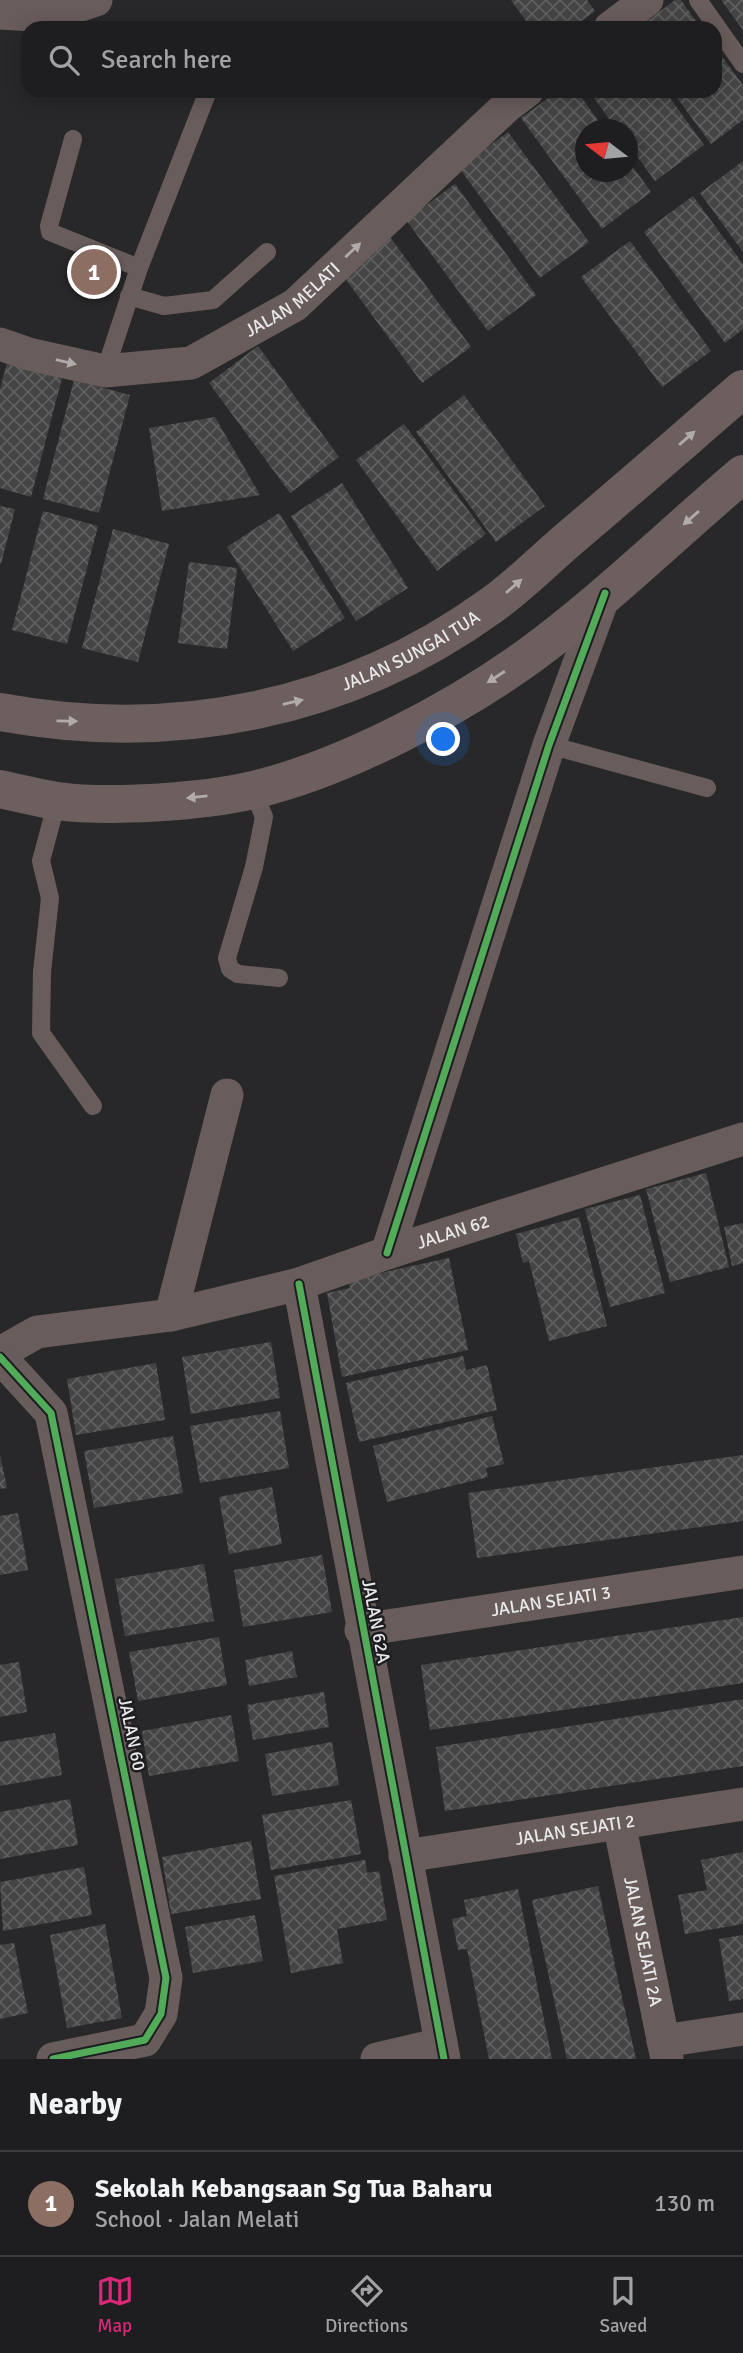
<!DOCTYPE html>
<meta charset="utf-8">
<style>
:root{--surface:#1e1e20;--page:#262729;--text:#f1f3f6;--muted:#a1a2a5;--line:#3c3c3e;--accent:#db2777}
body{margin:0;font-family:Signika,sans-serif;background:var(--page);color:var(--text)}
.compass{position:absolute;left:575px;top:119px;width:63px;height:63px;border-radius:50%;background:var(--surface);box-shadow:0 4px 18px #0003;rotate:286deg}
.you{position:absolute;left:444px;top:740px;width:24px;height:24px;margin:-18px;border:5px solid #fff;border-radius:50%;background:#1a73e8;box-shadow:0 0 0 10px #1a73e833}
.badge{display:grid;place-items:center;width:46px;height:46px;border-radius:50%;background:var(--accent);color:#fff;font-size:23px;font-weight:700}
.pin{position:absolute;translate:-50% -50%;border:4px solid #fff;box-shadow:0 2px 7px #0006}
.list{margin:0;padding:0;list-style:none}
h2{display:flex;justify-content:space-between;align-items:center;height:91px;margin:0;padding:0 28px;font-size:30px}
h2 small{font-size:23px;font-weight:400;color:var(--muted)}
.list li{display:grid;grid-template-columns:46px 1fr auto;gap:21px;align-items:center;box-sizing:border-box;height:105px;padding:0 28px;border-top:2px solid var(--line)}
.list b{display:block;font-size:26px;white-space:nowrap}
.list p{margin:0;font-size:23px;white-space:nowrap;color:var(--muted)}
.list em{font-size:23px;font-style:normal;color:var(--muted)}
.icon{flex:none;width:38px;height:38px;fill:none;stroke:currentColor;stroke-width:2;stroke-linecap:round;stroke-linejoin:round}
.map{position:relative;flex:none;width:743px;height:2059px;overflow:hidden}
.search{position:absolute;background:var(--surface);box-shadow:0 4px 18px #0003;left:21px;right:21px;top:21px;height:77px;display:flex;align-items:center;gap:18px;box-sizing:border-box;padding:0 24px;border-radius:21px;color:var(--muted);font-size:26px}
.sheet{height:196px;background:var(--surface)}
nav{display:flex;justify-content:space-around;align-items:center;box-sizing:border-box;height:98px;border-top:2px solid var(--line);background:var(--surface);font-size:19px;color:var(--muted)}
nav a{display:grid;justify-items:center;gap:4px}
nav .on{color:var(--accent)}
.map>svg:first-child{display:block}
</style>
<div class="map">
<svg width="743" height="2059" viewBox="0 0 743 2059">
<defs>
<pattern id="building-cross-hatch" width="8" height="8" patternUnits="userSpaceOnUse" patternTransform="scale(1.75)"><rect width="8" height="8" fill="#454444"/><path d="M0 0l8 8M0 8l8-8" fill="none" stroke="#605f5f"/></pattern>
</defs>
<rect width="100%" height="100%" fill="#28282a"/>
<path fill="url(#building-cross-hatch)" d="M 511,0 L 587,0 L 595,11 L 572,28 L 531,28 Z
M 675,0 L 681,0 L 701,28 L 638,28 Z
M 721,0 L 743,0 L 743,30 Z
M 715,47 L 743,85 L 743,120 L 711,144 L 672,91 L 715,91 Z
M 558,91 L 577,91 L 605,130 L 585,130 L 585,172 L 628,172 L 628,160 L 651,192 L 602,229 L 521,118 Z
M 589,91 L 665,91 L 704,145 L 655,181 L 628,144 L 628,130 L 617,130 Z
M 508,132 L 589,242 L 540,278 L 459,168 Z
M 743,161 L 743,252 L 700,193 Z
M 455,184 L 536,295 L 488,331 L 406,220 Z
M 693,196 L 743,264 L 743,329 L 725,343 L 644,232 Z
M 390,237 L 471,347 L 422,383 L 341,273 Z
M 630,241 L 711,351 L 662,387 L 581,277 Z
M 258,346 L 339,457 L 290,493 L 209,383 Z
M 7,363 L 62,378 L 31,497 L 0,488 L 0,389 Z
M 74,380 L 130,395 L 99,513 L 43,499 Z
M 464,395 L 545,506 L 496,542 L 416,432 Z
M 215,417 L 260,495 L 162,511 L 149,428 Z
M 404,424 L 486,534 L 437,571 L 356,460 Z
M 342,483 L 408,588 L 356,621 L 291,516 Z
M 0,506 L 15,509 L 1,564 L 0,564 Z
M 43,511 L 98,526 L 67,644 L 12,630 Z
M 279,513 L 345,618 L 293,651 L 227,547 Z
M 113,529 L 169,544 L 138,662 L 82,648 Z
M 189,562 L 237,568 L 227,649 L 178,643 Z
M 706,1173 L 729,1267 L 670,1282 L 646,1189 Z
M 640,1195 L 665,1293 L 610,1307 L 585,1209 Z
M 579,1217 L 607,1326 L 549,1341 L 529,1261 L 523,1263 L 516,1234 Z
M 743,1223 L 743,1263 L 732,1266 L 724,1227 Z
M 449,1258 L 468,1350 L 342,1377 L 327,1293 L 350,1288 L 348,1280 Z
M 271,1342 L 280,1398 L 191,1414 L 182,1357 Z
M 463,1356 L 466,1370 L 487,1365 L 497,1410 L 359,1442 L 346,1383 Z
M 156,1363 L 165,1420 L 76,1435 L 67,1379 Z
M 280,1411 L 289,1468 L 200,1483 L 190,1426 Z
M 492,1416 L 504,1464 L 486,1468 L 488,1477 L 387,1502 L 373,1446 Z
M 173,1436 L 183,1493 L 94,1508 L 84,1451 Z
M 0,1455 L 7,1488 L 0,1489 Z
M 743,1455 L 743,1521 L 477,1558 L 468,1493 Z
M 272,1487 L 282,1544 L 229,1554 L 219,1497 Z
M 18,1513 L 28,1570 L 0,1575 L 0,1516 Z
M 322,1555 L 332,1612 L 243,1627 L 234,1570 Z
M 204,1564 L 214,1621 L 125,1636 L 115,1579 Z
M 743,1617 L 743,1683 L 430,1730 L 421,1665 Z
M 219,1637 L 227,1685 L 138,1701 L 129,1652 Z
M 292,1651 L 297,1677 L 249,1686 L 245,1660 Z
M 19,1662 L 27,1712 L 0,1717 L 0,1665 Z
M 324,1692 L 329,1727 L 253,1740 L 247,1705 Z
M 743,1699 L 743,1766 L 445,1811 L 436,1747 Z
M 231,1715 L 239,1761 L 149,1776 L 142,1731 Z
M 55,1733 L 62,1775 L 0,1786 L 0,1742 Z
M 332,1742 L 339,1785 L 272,1796 L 265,1754 Z
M 70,1799 L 78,1845 L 0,1859 L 0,1812 Z
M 351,1800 L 361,1854 L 271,1870 L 262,1815 Z
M 251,1841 L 261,1899 L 171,1914 L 162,1857 Z
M 743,1852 L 743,1924 L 685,1934 L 678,1895 L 707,1890 L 701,1860 Z
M 365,1860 L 367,1873 L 379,1871 L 387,1920 L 337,1929 L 343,1963 L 291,1973 L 274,1876 Z
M 84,1867 L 92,1915 L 3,1931 L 0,1882 Z
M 598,1886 L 617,1975 L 636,2059 L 567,2059 L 532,1900 Z
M 518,1889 L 538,1990 L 552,2059 L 489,2059 L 467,1949 L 458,1950 L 452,1919 L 467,1916 L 464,1900 Z
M 255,1915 L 263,1961 L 193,1973 L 185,1927 Z
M 105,1924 L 122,2018 L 67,2028 L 50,1935 Z
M 743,1935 L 743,1999 L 729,2001 L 719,1939 Z
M 14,1943 L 28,2013 L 0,2019 L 0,1945 Z"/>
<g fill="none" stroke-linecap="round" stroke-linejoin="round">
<path stroke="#695d5c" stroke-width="18" d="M 698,0 L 743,64
M 73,139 L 49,226 L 50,232 L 139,268 L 105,371
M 139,268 L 208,91
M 129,296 L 164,306 L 213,300 L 267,252
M 549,745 L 707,788
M 253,790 L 264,817 L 254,867 L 227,958 L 230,969 L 238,974 L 279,978
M 57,801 L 41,861 L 50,898 L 42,972 L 41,1033 L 93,1106"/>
<g stroke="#695d5c" stroke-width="33">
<path d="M 0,13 L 49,16 L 96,0"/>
<path d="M 610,28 L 647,0"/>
<path id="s1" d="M 0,344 L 29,354 L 105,371 L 191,363 L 295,305 L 506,107 L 527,91"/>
<path d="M 387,1253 L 549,745 L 605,593"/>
<path d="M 299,1284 L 444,2059"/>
<path d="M 171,1315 L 227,1095"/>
<path id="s2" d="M 0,1353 L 37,1332 L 171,1315 L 299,1284 L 387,1253 L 743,1139"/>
<path d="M 0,1357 L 51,1413 L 166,1978 L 161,2014 L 145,2040 L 53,2059"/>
<path id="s3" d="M 361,1630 L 743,1572"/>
<path id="s4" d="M 619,1823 L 667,2059"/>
<path id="s5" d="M 405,1856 L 743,1804"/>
<path d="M 663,2041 L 743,2029"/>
<path d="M 377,2059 L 441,2044"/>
</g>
<g stroke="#6d5f5e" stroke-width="38">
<path id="s6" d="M 0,712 C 173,744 346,710 489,607 C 518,587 543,561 570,538 C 628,489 685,439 743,389"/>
<path d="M 0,789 C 19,793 38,798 57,801 C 108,808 203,802 253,790 C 343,769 454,710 529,656 C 604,601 672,534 743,474"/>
</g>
<g stroke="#1e1e22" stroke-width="11">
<path id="cycleway" d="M 387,1253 L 549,745 L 605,593
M 299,1284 L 444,2059
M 0,1357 L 51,1413 L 166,1978 L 161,2014 L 145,2040 L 53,2059"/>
</g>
<use href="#cycleway" stroke="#51ab58" stroke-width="7"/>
</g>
<defs><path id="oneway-solid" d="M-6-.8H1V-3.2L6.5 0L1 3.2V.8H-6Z" transform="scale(1.75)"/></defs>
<g fill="#afaaab">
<use href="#oneway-solid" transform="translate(353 250) rotate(-43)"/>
<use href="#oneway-solid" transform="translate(66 362) rotate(13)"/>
</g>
<g fill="#b1abac">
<use href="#oneway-solid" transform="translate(687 438) rotate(-41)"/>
<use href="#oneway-solid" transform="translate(691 518) rotate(139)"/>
<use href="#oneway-solid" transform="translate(514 586) rotate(-41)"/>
<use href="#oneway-solid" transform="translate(496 677) rotate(147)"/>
<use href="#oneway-solid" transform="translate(293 702) rotate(-13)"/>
<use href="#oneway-solid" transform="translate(67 721) rotate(1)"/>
<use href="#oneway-solid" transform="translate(197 797) rotate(174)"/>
</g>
<g text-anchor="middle" stroke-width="5" stroke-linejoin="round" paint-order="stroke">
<g font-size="18" fill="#e9e9eb" stroke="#1e1e22">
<text dy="6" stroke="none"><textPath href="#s1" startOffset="315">JALAN MELATI</textPath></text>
<text dy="6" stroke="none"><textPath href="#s6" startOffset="424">JALAN SUNGAI TUA</textPath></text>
<text dy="6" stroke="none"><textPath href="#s2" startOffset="472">JALAN 62</textPath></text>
<text dy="6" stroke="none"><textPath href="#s3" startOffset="192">JALAN SEJATI 3</textPath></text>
<text transform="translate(376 1621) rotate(79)" y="6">JALAN 62A</text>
<text transform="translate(132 1734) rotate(78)" y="6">JALAN 60</text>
<text dy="6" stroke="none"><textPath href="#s5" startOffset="172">JALAN SEJATI 2</textPath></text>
<text dy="6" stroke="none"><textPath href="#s4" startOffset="121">JALAN SEJATI 2A</textPath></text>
</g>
</g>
</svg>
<svg class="compass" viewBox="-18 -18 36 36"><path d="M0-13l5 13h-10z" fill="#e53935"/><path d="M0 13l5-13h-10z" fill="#a1a2a5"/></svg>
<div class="you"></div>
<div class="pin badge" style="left:94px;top:272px;background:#8d6e63">1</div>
<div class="search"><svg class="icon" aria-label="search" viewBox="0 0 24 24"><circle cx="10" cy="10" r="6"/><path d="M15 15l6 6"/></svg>Search here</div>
</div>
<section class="sheet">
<h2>Nearby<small></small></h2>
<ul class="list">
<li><span class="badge" style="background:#8d6e63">1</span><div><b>Sekolah Kebangsaan Sg Tua Baharu</b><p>School · Jalan Melati</p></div><em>130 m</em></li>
</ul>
</section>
<nav>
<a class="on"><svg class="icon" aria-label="map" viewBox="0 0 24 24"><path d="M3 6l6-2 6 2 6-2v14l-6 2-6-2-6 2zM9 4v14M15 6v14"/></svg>Map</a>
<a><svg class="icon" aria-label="directions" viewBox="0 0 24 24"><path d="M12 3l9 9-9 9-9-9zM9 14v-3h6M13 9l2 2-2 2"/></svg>Directions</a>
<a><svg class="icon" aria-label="saved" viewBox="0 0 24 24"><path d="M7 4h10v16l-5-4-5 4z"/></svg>Saved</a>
</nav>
